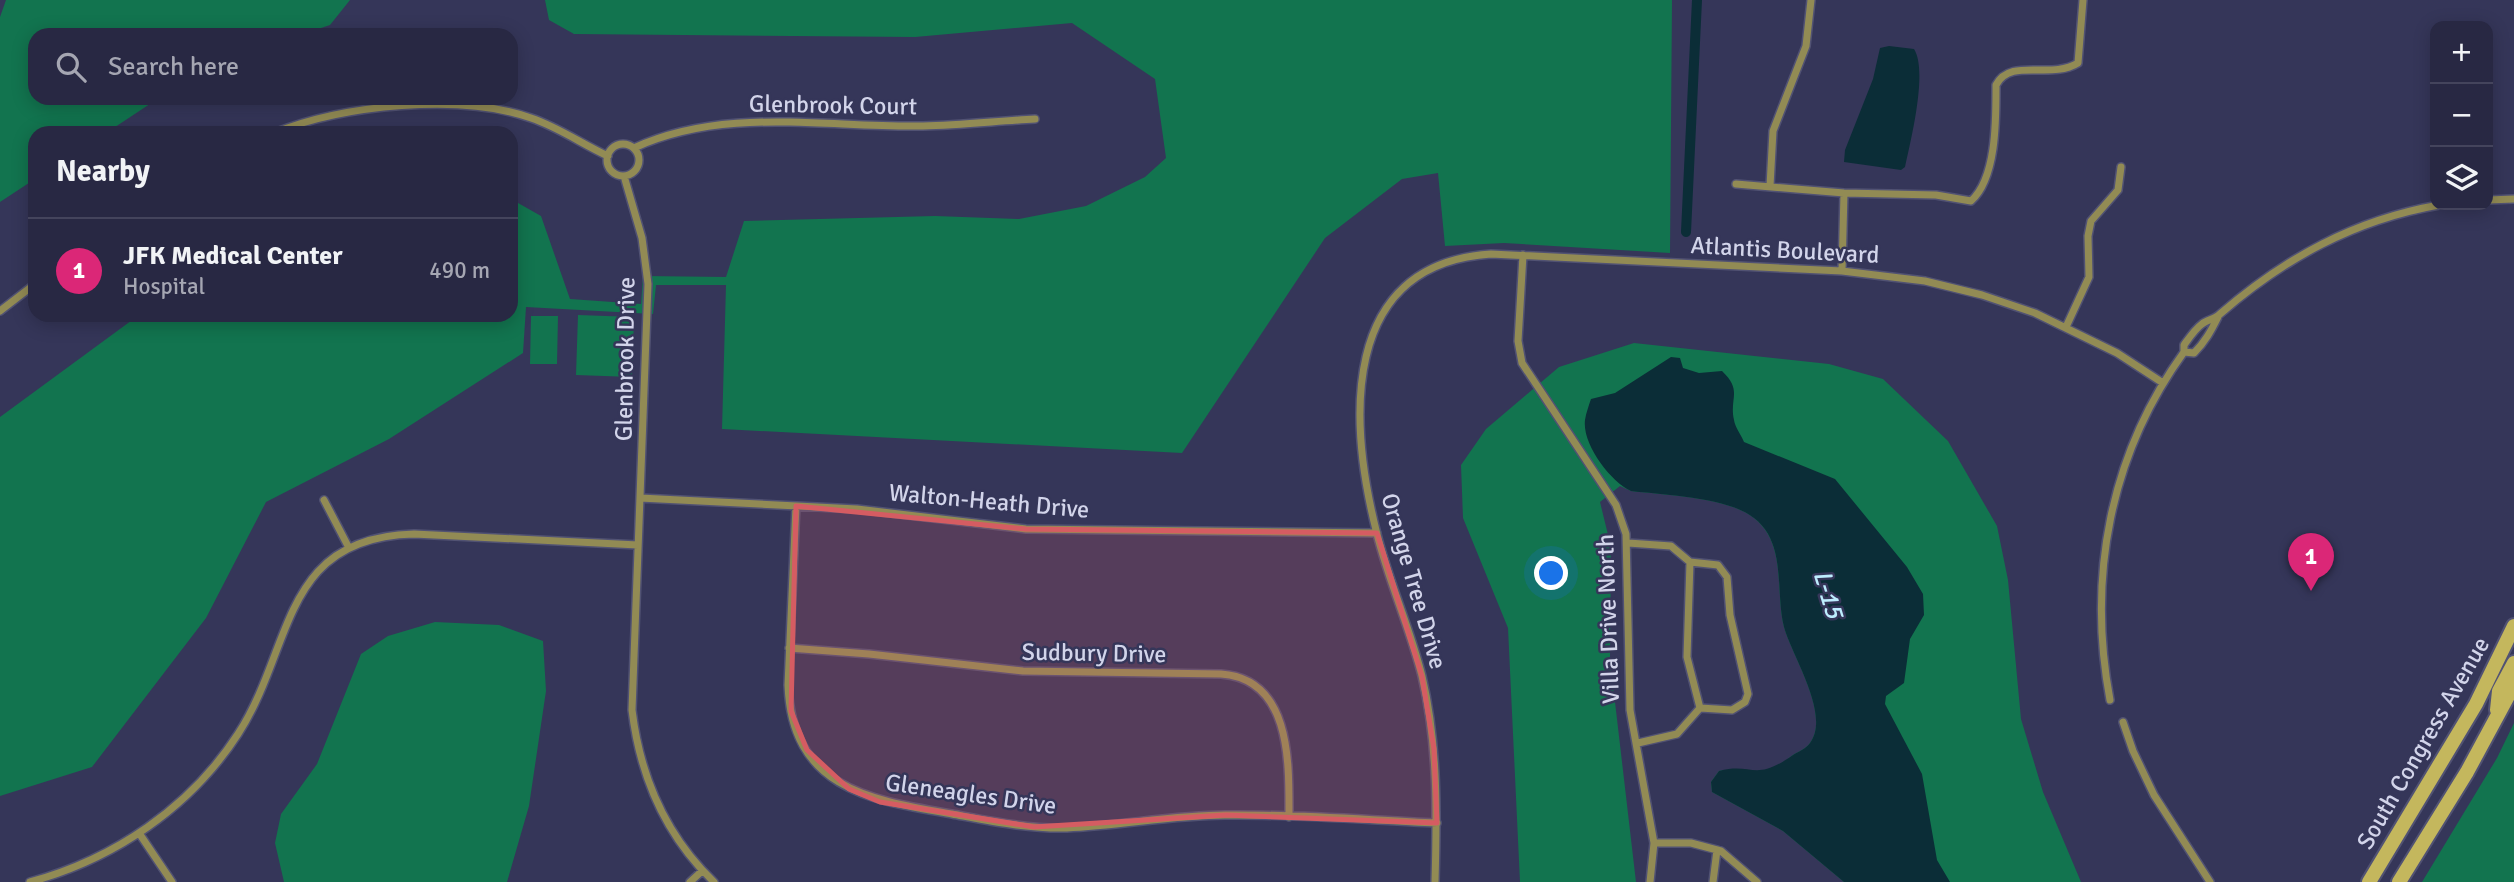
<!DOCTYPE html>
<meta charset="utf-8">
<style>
:root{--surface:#282843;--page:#30304a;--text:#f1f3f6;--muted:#a5a6b2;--line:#44445c;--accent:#db2777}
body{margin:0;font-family:Signika,sans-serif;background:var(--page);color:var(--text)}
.controls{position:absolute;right:21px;top:21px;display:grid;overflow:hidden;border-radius:14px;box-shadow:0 4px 18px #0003}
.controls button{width:63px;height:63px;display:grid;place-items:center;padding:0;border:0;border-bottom:2px solid var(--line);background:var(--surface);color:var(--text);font:35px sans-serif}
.you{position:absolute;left:1552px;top:574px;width:24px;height:24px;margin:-18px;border:5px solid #fff;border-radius:50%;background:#1a73e8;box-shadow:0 0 0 10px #1a73e833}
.badge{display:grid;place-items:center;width:46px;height:46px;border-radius:50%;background:var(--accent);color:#fff;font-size:23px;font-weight:700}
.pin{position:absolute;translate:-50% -58px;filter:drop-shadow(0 2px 4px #0008)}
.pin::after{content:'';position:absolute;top:37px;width:24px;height:21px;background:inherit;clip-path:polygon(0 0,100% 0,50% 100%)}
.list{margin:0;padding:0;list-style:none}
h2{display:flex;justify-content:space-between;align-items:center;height:91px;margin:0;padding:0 28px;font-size:30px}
h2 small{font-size:23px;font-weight:400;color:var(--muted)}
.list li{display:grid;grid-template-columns:46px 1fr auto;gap:21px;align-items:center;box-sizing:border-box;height:105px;padding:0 28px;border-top:2px solid var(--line)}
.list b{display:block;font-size:26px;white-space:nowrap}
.list p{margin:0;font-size:23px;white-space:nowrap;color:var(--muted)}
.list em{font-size:23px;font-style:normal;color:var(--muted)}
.icon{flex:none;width:38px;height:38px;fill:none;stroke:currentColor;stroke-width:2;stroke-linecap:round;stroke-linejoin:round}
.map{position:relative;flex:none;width:2514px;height:882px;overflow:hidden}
.search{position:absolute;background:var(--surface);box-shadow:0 4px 18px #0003;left:28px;top:28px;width:490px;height:77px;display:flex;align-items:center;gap:18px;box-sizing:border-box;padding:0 24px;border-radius:21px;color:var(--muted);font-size:26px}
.panel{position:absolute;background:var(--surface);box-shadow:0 4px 18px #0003;left:28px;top:126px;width:490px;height:196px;border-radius:21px}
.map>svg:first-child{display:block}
</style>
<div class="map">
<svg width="2514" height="882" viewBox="0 0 2514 882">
<rect width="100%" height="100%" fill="#353659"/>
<path fill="#12744f" d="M 6,0 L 350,0 L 330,25 L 300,35 L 35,35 L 35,98 L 159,98 L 106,133 L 35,133 L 35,179 L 0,202 L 0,17 Z
M 545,0 L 1672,0 L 1670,253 L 1504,243 L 1445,246 L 1438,173 L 1402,179 L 1325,238 L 1182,453 L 722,429 L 726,285 L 656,285 L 653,314 L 526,307 L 523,353 L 389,439 L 266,502 L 206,618 L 92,767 L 0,796 L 0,417 L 139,315 L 511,315 L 511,199 L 541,216 L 570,299 L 641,304 L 643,276 L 726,277 L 744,221 L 935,216 L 1019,219 L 1086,206 L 1145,177 L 1166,158 L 1155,79 L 1072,23 L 915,37 L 574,34 L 549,20 Z
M 578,315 L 634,317 L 632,377 L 576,375 Z
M 531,316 L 558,316 L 557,364 L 530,364 Z
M 1634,343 L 1829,364 L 1883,379 L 1948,441 L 1997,526 L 2008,580 L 2021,719 L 2043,792 L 2081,882 L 1844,882 L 1783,831 L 1712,792 L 1711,782 L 1719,771 C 1731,768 1738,772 1750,772 C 1768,772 1779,766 1793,755 C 1798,752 1807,748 1810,743 C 1831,715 1792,656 1784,627 C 1775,592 1787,544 1754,518 C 1728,497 1664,495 1631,491 L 1620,486 L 1600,502 L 1611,547 L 1610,659 L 1636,882 L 1520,882 L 1508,628 L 1463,518 L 1461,465 L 1486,429 L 1559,367 Z
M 435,622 L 499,625 L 543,641 L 546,691 L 529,806 L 507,882 L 284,882 L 275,843 L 281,814 L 317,764 L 361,654 L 388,636 Z
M 2514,723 L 2514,882 L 2422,882 L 2497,758 Z"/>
<path fill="#0b2d37" d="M 1889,46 L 1914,49 C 1928,71 1911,139 1905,167 L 1901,170 L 1844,162 L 1845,150 L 1873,79 L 1880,48 Z
M 1671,357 L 1680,358 L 1683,368 L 1699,373 L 1722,371 C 1743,391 1729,398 1734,420 C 1735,427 1741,435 1744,442 L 1835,479 L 1907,567 L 1923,594 L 1924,615 L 1910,639 L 1904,683 L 1886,696 L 1885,704 L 1922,774 L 1937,860 L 1950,882 L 1844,882 L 1783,831 L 1712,792 L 1711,782 L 1719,771 C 1753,762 1754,783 1793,755 C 1798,752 1807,748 1810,743 C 1831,715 1792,656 1784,627 C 1775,592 1787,543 1754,518 C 1728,497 1664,495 1631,491 C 1610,481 1582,444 1585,420 C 1586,413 1589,405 1591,399 L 1615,393 Z"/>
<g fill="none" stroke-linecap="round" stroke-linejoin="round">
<path stroke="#0b2d37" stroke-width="10" d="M 1686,232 L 1697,0"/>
<g stroke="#515273" stroke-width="10">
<path id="minor" d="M 274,133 C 343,105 460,93 531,118 C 558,127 582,144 608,156
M607 160a16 16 0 1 1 32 0a16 16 0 1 1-32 0Z
M 634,148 C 725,106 826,128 923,126 C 961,125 998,121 1035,119
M 624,176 L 642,238 L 648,284 L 632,710 C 640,776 666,836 714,882
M 1736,184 L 1844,193 L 1936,195 L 1971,201 C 1997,178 1996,118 1996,85 C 2011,57 2050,80 2078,63 L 2083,0
M 1770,186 L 1773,131 L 1806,46 L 1811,0
M 2488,200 L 2514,199
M 1523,255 L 1518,341 L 1522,363 L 1616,505 L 1626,534 L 1630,710 L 1654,843 L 1650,882
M 1842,271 L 1844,193
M 0,311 L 35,284
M 2066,327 L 2089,277 L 2088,236 L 2091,221 L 2118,190 L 2121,167
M 2184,352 L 2194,353 C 2205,342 2211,331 2218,317
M 640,498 L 857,509 L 1026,529 L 1377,533
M 324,500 L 349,548
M 796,506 L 788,685 C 792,789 870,800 952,814 C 990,821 1028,829 1067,828 C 1120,826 1172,815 1225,815 C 1296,814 1366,820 1437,823
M 1628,543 L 1671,546 L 1690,562 L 1718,565 L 1727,577 L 1730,615 L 1748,694 L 1745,702 L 1732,710 L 1700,708 L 1677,734 L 1638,743
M 1690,562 L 1687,657 L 1700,708
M 789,648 L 869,654 L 1023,671 L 1221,674 C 1292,679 1289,764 1289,817
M 2110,700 C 2087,577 2110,454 2184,352 L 2184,345 C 2189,338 2195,329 2202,324 C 2207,320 2215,319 2220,314 C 2285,258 2354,220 2439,205
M 2123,722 L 2133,751 L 2154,795 L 2210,882
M 139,833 L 172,882
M 1654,843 L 1691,843 L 1721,851 L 1757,882
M 30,882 C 114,859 190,808 238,734 C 294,648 280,537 414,534 L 638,545
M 690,882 L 702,871
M 1435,882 C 1437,813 1438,744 1422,676 C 1410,628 1389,582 1377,534 C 1349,424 1338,264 1491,254 L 1842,271 L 1925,281 L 1982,295 L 2035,313 L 2117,353 L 2163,383
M 1713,882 L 1717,850"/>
</g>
<g stroke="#515273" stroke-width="18">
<path id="secondary" d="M 2497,710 L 2499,691 L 2514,663
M 2369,882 L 2476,704 L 2514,626
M 2399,882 L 2467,772 L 2514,685"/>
</g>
<use href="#minor" stroke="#928b54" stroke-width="7"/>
<use href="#secondary" stroke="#c4b75d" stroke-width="14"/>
</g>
<path fill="#d55c62" fill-opacity="0.2" stroke="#d55c62" stroke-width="5" stroke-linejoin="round" d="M 796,506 L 1026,529 L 1377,533 L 1422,676 L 1434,749 L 1437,823 L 1226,815 L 1034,827 L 880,802 L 849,789 L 807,750 L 791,711 Z"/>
<g text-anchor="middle" stroke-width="5" stroke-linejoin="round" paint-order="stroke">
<g font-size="24" fill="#d2d4ea" stroke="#353659">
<text transform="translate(833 105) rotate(1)" y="8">Glenbrook Court</text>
<text transform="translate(1785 250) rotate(3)" y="8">Atlantis Boulevard</text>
<text transform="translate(625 359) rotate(-89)" y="8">Glenbrook Drive</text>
<text transform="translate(989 501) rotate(5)" y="8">Walton-Heath Drive</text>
<text transform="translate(1414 581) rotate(74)" y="8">Orange Tree Drive</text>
<text transform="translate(1608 619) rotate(-92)" y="8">Villa Drive North</text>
<text transform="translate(1094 653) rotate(1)" y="8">Sudbury Drive</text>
<text transform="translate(2423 743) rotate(-60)" y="8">South Congress Avenue</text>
<text transform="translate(971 794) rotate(8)" y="8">Gleneagles Drive</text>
</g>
<g font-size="26" font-style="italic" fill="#bdedfe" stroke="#353659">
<text transform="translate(1829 594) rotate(73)" y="9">L-15</text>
</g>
</g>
</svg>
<div class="controls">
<button>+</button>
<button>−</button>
<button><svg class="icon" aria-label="layers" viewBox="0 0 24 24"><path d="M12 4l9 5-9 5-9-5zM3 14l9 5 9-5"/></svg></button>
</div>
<div class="you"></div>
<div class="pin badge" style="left:2311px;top:591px">1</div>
<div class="search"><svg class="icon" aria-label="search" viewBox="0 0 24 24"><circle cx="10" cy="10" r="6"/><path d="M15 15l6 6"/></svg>Search here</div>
<section class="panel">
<h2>Nearby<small></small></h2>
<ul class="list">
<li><span class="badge">1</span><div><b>JFK Medical Center</b><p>Hospital</p></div><em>490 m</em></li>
</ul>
</section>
</div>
